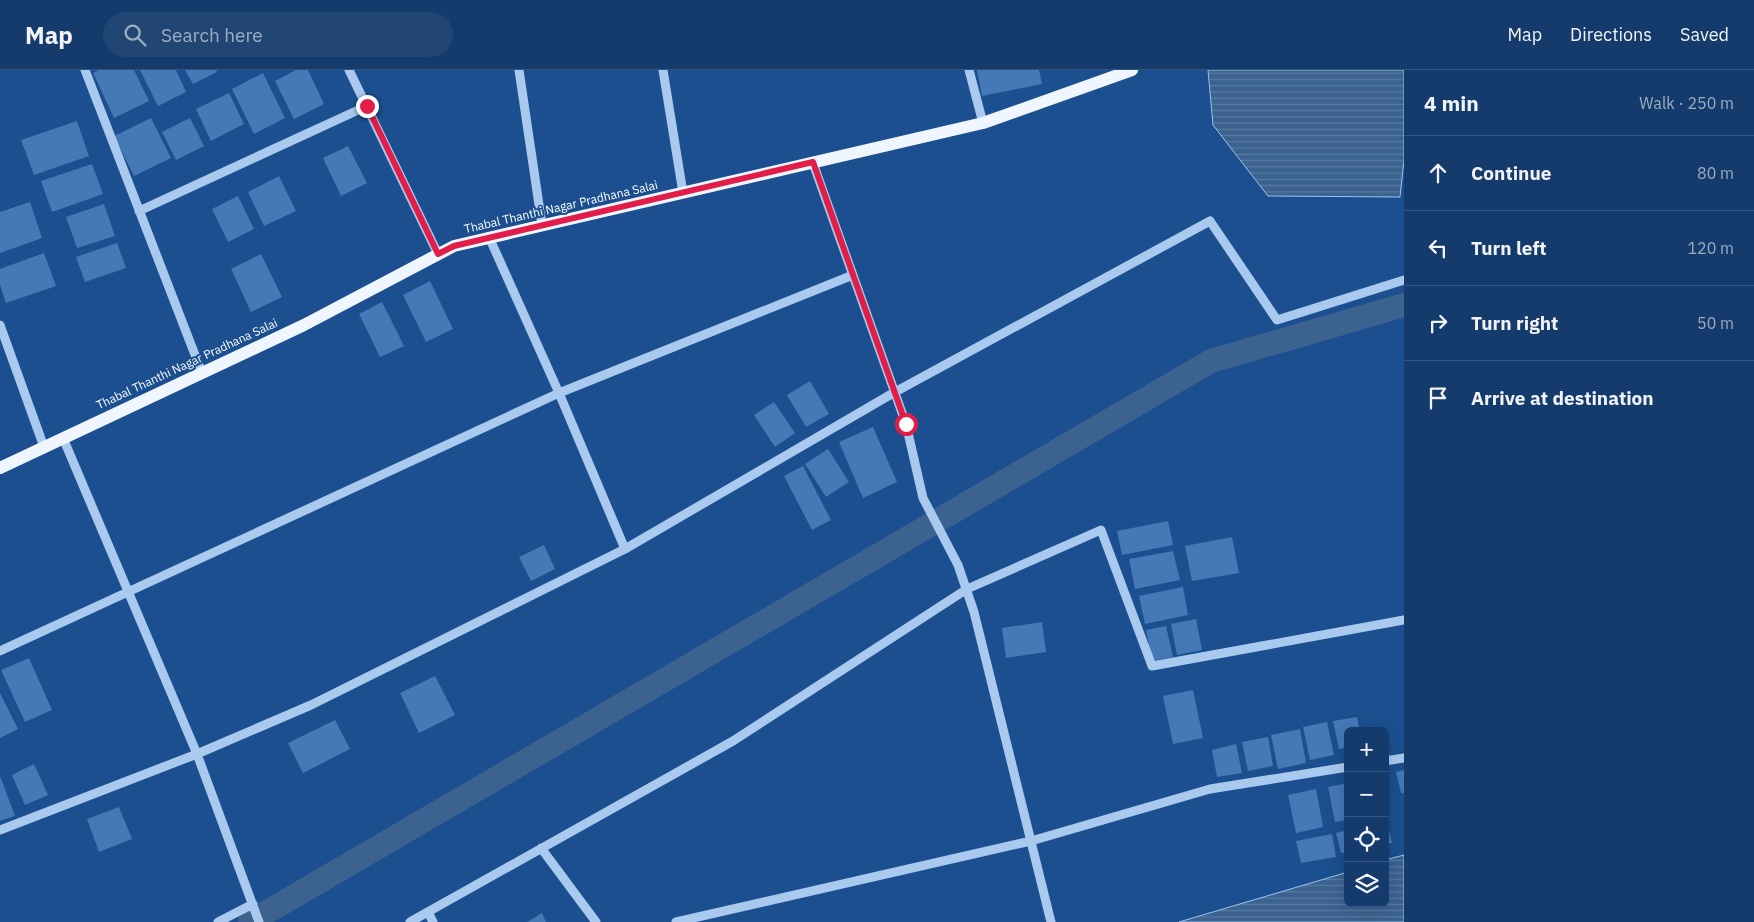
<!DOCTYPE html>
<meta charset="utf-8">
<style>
:root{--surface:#143b6b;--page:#214673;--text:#f1f3f6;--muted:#9dadc1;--line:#33557e}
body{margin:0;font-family:"IBM Plex Sans",sans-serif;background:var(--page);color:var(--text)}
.controls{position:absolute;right:15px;bottom:15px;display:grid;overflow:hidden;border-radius:8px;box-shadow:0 5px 20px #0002}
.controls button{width:45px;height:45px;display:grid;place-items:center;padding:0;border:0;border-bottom:1px solid var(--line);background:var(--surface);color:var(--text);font:25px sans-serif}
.stop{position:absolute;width:15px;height:15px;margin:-11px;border:4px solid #e11d48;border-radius:50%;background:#fff}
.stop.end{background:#e11d48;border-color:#fff;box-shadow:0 1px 5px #0008}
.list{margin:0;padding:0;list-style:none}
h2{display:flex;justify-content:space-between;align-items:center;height:65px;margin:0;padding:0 20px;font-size:21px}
h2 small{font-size:16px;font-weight:400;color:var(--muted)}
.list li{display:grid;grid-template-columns:32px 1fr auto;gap:15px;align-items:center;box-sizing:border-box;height:75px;padding:0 20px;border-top:1px solid var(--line)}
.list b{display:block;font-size:19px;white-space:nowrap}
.list em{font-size:16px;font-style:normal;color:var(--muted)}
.icon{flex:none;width:28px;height:28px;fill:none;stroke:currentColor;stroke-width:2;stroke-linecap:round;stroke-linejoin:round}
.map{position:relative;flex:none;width:1404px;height:852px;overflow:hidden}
header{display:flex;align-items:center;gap:30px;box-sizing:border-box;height:70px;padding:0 25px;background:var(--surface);border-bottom:1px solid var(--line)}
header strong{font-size:24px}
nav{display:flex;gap:28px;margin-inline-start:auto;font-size:18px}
.search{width:350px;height:45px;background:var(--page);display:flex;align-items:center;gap:12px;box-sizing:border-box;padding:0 18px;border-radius:28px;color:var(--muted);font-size:19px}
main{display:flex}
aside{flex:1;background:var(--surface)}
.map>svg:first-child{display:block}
</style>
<header>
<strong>Map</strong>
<div class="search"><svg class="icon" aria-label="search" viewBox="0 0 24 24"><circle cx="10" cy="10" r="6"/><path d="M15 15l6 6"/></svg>Search here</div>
<nav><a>Map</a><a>Directions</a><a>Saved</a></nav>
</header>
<main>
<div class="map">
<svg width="1404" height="852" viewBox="0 0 1404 852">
<defs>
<pattern id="water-rules" width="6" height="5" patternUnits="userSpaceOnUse" patternTransform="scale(1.25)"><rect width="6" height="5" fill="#3c6290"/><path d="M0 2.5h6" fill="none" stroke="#597aa1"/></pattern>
</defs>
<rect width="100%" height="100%" fill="#1b4f8f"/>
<path fill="url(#water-rules)" stroke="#9cc4f0" d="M 1208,0 L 1404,0 L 1404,90 L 1400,127 L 1268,126 L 1213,55 Z
M 1404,785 L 1404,852 L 1179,852 L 1348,802 L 1348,833 L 1385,833 L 1385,790 Z"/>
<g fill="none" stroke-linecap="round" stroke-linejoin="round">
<path stroke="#3c6290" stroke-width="24" d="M 250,852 L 1211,291 L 1404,235"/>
</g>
<path fill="#4478b7" d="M 99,0 L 134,0 L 149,31 L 114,48 L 93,3 Z
M 140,0 L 176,0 L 186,22 L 158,36 Z
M 185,0 L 216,0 L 217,2 L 193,14 Z
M 296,0 L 308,0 L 324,34 L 294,49 L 275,11 Z
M 977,0 L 1039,0 L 1042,14 L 982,26 Z
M 263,3 L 285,48 L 254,64 L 232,19 Z
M 229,23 L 244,54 L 211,71 L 196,39 Z
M 151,48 L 171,88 L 134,106 L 114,66 Z
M 190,48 L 204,76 L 176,90 L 162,62 Z
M 77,51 L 89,86 L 34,105 L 21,70 Z
M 348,76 L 367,113 L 341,126 L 323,88 Z
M 92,94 L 103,124 L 52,142 L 41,111 Z
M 279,106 L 296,141 L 264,156 L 248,122 Z
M 238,126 L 254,159 L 228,172 L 212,139 Z
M 30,132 L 42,168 L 0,183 L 0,142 Z
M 104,134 L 115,166 L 77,178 L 66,147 Z
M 117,173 L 126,198 L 85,212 L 76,187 Z
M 44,183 L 56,216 L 6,233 L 0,215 L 0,199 Z
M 261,184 L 282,227 L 251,242 L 231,199 Z
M 430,211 L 453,259 L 426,272 L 403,225 Z
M 382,232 L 404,276 L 380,287 L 359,244 Z
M 810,311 L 829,344 L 806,357 L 787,325 Z
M 774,332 L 795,363 L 775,377 L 754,345 Z
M 873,357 L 897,412 L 863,428 L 839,372 Z
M 828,379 L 849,412 L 826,427 L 805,394 Z
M 803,396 L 831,450 L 812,460 L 784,406 Z
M 1168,451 L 1173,475 L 1122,485 L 1117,461 Z
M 1232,467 L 1239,503 L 1192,511 L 1185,476 Z
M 544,475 L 555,499 L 531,511 L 519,487 Z
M 1173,481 L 1180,510 L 1135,519 L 1129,489 Z
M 1183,517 L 1188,545 L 1145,554 L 1139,526 Z
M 1196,549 L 1202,580 L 1177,585 L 1171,554 Z
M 1042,552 L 1046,582 L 1006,588 L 1002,558 Z
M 1166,556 L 1173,587 L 1152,591 L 1146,560 Z
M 29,588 L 52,640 L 25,652 L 1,600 Z
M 435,606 L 455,645 L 419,663 L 400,623 Z
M 1193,620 L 1203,668 L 1173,674 L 1163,626 Z
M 0,623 L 18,659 L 0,668 Z
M 1357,647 L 1360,661 L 1348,661 L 1348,677 L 1339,679 L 1333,651 Z
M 335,650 L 350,679 L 303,703 L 288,673 Z
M 1327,652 L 1334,685 L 1310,690 L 1303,657 Z
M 1300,659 L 1306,693 L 1278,699 L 1271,665 Z
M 1268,667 L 1273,696 L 1248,701 L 1242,672 Z
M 1236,674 L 1242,703 L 1217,707 L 1212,680 Z
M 34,694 L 48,725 L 25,735 L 12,705 Z
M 1404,700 L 1404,723 L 1401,723 L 1396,702 Z
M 0,706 L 15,746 L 0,751 Z
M 1348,713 L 1348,750 L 1335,752 L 1328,717 Z
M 1316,719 L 1323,757 L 1296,763 L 1288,725 Z
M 119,737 L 132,769 L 99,782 L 87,749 Z
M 1385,752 L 1387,752 L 1392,773 L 1385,774 Z
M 1348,760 L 1348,782 L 1341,783 L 1336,763 Z
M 1332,764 L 1336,787 L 1301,793 L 1296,771 Z
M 542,843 L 546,852 L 527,852 Z"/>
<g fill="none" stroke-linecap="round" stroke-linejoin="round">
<path stroke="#a9c9ee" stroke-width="9" d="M 85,0 L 202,303
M 349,0 L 438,184
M 519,0 L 542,155
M 663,0 L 683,123
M 969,0 L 983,53
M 813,93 L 906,354 L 923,428 L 958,495 L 974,542 L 1051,852
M 139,141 L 367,36
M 853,205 L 559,323 L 625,479 L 895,322 L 1210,151 L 1277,250 L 1404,210
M 0,255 L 44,377
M 63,368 L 197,684 L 259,852
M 0,581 L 559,323 L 489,167
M 1385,691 L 1404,688
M 0,760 L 197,684 L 311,635 L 625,479
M 541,778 L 596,852
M 428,842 L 433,852
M 218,852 L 253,834
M 410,852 L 733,671 L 967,519 L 1101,460 L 1152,596 L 1404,550
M 676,852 L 1031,771 L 1210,719 L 1348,697"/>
<path stroke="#f0f6ff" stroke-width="12" d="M 0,398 L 304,255 L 454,176 L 983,53 L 1132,0"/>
</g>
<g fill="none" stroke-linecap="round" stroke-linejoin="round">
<path stroke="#e11d48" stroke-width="6" d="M 367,36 L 438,184 L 454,176 L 813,92 L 906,354"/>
</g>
<g text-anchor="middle" stroke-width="4" stroke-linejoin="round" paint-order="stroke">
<g font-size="12" fill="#fff" stroke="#1b4f8f">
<text transform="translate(561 137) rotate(-13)" y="4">Thabal Thanthi Nagar Pradhana Salai</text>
<text transform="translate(187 294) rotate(-25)" y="4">Thabal Thanthi Nagar Pradhana Salai</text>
</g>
</g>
</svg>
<div class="controls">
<button>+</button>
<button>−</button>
<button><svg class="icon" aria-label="locate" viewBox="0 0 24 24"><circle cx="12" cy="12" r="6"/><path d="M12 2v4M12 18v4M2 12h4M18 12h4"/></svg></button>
<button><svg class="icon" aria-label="layers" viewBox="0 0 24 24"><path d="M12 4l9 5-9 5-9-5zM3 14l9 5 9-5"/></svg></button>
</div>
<div class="stop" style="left:906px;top:354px"></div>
<div class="stop end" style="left:367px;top:36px"></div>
</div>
<aside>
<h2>4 min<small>Walk · 250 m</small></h2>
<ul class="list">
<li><svg class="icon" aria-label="ahead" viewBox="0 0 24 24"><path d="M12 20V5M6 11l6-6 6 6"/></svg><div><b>Continue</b></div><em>80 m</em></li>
<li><svg class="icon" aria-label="left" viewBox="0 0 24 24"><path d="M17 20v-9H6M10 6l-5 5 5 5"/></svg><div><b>Turn left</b></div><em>120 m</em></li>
<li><svg class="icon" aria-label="right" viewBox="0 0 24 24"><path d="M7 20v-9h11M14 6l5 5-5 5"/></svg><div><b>Turn right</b></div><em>50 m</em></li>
<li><svg class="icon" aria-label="arrive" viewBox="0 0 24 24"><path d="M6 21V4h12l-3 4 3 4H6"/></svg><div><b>Arrive at destination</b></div></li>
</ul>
</aside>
</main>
